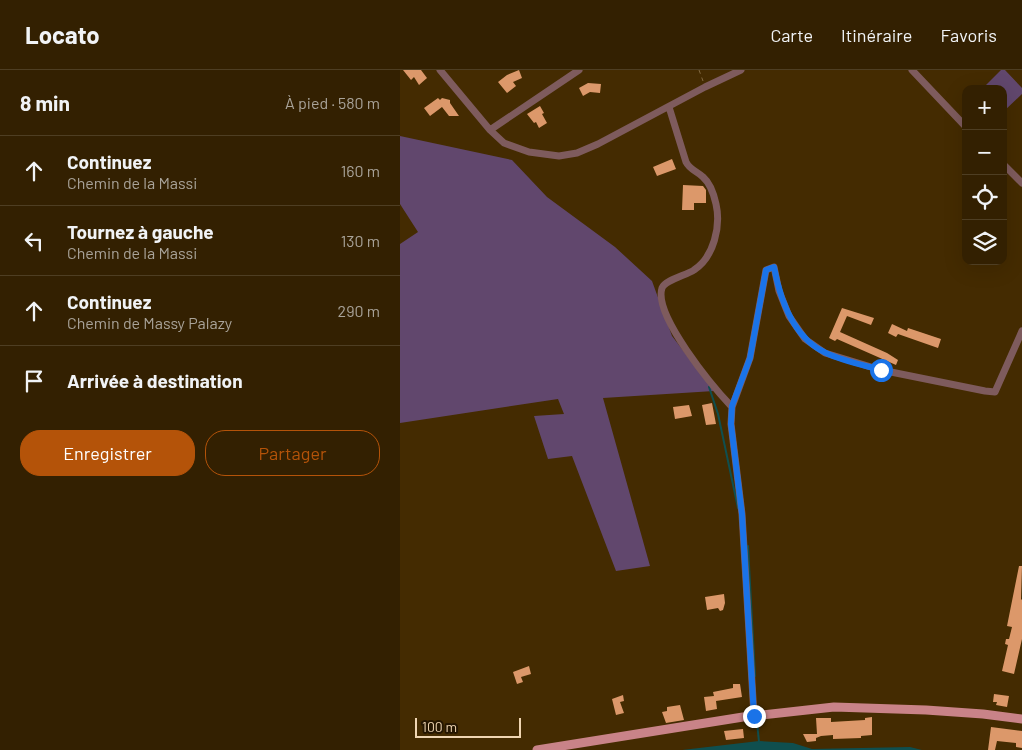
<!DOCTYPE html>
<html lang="fr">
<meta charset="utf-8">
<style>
:root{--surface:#332001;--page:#3b280b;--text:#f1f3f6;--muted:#a9a399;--line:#4e3e23;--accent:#b45309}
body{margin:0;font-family:Barlow,sans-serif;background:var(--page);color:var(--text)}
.controls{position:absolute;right:15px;top:15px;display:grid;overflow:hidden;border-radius:10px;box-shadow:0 5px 20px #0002}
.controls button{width:45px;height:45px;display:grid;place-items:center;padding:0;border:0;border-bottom:1px solid var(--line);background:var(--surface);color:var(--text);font:25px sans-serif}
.scale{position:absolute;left:15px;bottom:12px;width:106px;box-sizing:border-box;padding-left:5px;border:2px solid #efd5b2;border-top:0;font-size:14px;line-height:18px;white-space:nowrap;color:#efd5b2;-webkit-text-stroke:4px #251601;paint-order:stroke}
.stop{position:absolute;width:15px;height:15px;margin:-11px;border:4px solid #1a73e8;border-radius:50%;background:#fff}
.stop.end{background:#1a73e8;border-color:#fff;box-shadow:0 1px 5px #0008}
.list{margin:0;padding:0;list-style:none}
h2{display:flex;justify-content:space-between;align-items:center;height:65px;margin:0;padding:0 20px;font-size:21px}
h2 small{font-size:16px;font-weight:400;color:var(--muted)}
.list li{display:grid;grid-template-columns:32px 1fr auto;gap:15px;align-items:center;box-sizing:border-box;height:70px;padding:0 20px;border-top:1px solid var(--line)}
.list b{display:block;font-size:19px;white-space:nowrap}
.list p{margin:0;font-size:16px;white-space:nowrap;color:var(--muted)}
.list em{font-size:16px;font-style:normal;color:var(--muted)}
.actions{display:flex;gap:10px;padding:15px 20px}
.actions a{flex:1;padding:11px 0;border:1px solid var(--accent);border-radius:20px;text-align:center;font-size:18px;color:var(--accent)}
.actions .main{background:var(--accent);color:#fff}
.icon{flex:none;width:28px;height:28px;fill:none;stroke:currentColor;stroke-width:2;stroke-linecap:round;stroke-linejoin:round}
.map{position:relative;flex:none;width:622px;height:680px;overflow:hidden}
header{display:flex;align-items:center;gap:30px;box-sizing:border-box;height:70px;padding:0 25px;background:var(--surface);border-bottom:1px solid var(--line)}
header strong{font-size:24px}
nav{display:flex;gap:28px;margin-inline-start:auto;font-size:18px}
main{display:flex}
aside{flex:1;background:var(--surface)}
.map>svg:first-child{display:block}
</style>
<header>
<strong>Locato</strong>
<nav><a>Carte</a><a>Itinéraire</a><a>Favoris</a></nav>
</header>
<main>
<aside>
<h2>8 min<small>À pied · 580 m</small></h2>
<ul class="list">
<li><svg class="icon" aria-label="ahead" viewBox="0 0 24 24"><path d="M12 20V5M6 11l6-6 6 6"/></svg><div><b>Continuez</b><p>Chemin de la Massi</p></div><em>160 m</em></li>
<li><svg class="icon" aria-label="left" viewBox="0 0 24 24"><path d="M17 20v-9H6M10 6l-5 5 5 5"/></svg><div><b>Tournez à gauche</b><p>Chemin de la Massi</p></div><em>130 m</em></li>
<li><svg class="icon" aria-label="ahead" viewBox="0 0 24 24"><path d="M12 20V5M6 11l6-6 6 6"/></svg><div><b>Continuez</b><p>Chemin de Massy Palazy</p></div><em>290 m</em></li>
<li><svg class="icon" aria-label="arrive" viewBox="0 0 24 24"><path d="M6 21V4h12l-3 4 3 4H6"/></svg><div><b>Arrivée à destination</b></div></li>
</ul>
<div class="actions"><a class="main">Enregistrer</a><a>Partager</a></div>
</aside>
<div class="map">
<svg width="622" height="680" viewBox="0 0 622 680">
<rect width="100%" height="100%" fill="#442b01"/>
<path fill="#61476d" d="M 601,0 L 605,0 L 622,18 L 622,24 L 603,42 L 603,19 L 582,19 Z
M 0,66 L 112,90 L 147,127 L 215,177 L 252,211 L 272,266 L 314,321 L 203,328 L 250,496 L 216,501 L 172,386 L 148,389 L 134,346 L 164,344 L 158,329 L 0,353 L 0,174 L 18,162 L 0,134 Z"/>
<path fill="#0f4f4f" d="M 359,671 L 393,673 L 412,679 L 510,677 L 522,680 L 282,680 Z"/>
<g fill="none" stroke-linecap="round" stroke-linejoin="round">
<path stroke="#0f4f4f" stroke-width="2" d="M 309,317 L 318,344 L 338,438
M 348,476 L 355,606
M 357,652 L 359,672"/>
</g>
<path fill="#dc986a" d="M 3,0 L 21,0 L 27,8 L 19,15 L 14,7 L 11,10 Z
M 119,0 L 122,8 L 113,12 L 116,16 L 107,23 L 98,12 L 107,5 Z
M 188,13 L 201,14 L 200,23 L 190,22 L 183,26 L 179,18 Z
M 38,28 L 40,30 L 42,28 L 50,30 L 50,33 L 59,46 L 49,46 L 42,37 L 30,46 L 24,38 Z
M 140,36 L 144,43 L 142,44 L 147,53 L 139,58 L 136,52 L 134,53 L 127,44 Z
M 272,89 L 276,99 L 257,106 L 253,97 Z
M 283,115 L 303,116 L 306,120 L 306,133 L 294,133 L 294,140 L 282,140 Z
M 442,238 L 474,248 L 471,255 L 447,246 L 440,262 L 487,283 L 498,290 L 496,295 L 437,269 L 435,271 L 429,268 Z
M 492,254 L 507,261 L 508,258 L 541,269 L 538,278 L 498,264 L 496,267 L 488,263 Z
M 312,333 L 316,354 L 306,355 L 302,335 Z
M 289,335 L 292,346 L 275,349 L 273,337 Z
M 619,496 L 622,496 L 621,529 L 622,530 L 622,569 L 614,604 L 602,601 L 608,575 L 605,574 L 606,569 L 609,569 L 612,557 L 607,556 Z
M 324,524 L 325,533 L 323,540 L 320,541 L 318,538 L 307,540 L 305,527 Z
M 129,596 L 131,604 L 121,607 L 123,612 L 117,614 L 113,602 Z
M 333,614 L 340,614 L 342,627 L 316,631 L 317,639 L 306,641 L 304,627 L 314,626 L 313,622 L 333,618 Z
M 594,624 L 609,626 L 607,637 L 596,635 L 597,632 L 593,632 Z
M 223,625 L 224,631 L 220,632 L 224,643 L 216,645 L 212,629 Z
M 280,635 L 284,650 L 266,653 L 262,642 L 267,641 L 267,637 Z
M 472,647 L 472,665 L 461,666 L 461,668 L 433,669 L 433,665 L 421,666 L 416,668 L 416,671 L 407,672 L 403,664 L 417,664 L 416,648 L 431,648 L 431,652 L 465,650 L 465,648 Z
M 591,657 L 622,661 L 622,678 L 616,677 L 616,673 L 597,671 L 595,680 L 588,680 Z
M 343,659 L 344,668 L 326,670 L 324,661 Z"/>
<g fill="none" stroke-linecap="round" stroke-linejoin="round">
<path stroke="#826941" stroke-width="1" stroke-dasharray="4 4" stroke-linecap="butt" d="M 299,0 L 303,11"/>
<path stroke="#7e5b5d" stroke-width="7" d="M 40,0 L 90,60 L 104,73 L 129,82 L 159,86 L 177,83 L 198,74 L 305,17 L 341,0
M 512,0 L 566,57
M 269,37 L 286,92 C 290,100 297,101 303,107 C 310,113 314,125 316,134 C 321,156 314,187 294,200 C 287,205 265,210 262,218 C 253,245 313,317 332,337
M 90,60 L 179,0
M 603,94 L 622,113
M 354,646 L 342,444 L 331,354 L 332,337 L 350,288 L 366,200 L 374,197 L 379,221 L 389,246 L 405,269 L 425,283 L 481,300 L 585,321 L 595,322 L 622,261"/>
<path stroke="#c98388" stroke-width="9" d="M 137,680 L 343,647 L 434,637 L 526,640 L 583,644 L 622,649"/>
</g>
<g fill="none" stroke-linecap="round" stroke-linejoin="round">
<path stroke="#1a73e8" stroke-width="6" d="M 354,646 L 342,444 L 331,354 L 332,336 L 350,288 L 366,200 L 374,197 C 380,229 393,268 426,283 C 443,291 463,295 481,300"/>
</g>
</svg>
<div class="controls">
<button>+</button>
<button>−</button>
<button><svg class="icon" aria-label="locate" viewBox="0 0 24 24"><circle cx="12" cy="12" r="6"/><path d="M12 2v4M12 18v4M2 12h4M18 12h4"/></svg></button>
<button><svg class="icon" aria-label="layers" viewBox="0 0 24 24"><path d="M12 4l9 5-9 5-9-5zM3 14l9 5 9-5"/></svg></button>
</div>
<div class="scale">100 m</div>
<div class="stop" style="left:481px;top:300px"></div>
<div class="stop end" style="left:354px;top:646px"></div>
</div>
</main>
